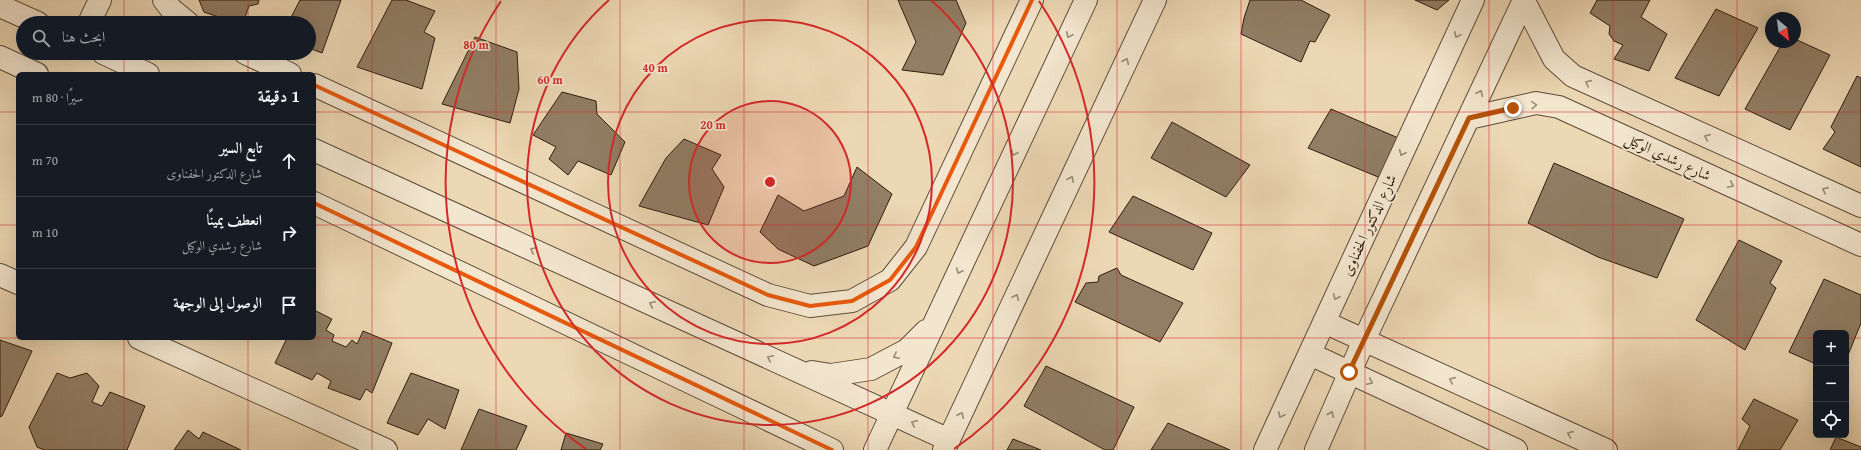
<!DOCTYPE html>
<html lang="ar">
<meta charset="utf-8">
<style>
:root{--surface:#171b24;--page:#20242c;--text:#f1f3f6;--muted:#9ea1a6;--line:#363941}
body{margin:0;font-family:"Gentium Book Plus",Amiri,serif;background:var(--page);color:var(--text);direction:rtl}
.controls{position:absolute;right:12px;bottom:12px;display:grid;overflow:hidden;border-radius:6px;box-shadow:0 4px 16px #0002}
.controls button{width:36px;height:36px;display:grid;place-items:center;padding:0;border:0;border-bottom:1px solid var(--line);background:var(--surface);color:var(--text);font:20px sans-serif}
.compass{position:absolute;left:1765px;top:12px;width:36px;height:36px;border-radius:50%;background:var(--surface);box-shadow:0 4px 16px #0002;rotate:151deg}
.stop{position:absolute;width:12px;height:12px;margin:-9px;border:3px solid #b45309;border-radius:50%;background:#fff}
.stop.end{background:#b45309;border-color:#fff;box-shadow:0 1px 4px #0008}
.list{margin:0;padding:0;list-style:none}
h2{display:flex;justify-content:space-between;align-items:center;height:52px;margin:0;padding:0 16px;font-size:17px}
h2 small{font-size:13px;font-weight:400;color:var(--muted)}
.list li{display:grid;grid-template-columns:26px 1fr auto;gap:12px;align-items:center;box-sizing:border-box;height:72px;padding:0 16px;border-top:1px solid var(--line)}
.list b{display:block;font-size:15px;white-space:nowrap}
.list p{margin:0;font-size:13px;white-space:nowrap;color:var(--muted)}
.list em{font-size:13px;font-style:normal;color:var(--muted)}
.icon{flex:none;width:22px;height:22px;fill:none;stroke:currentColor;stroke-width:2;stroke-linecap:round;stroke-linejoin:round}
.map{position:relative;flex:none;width:1861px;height:450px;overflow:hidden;direction:ltr}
.search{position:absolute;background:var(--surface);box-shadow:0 4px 16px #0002;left:16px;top:16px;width:300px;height:44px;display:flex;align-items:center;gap:10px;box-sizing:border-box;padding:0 14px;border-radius:22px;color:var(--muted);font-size:15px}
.panel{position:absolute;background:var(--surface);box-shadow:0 4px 16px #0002;left:16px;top:72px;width:300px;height:268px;border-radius:6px;direction:rtl}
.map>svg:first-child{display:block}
</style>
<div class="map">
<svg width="1861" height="450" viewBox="0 0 1861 450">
<rect width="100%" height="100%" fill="#edd8b5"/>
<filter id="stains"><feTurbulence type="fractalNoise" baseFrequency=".005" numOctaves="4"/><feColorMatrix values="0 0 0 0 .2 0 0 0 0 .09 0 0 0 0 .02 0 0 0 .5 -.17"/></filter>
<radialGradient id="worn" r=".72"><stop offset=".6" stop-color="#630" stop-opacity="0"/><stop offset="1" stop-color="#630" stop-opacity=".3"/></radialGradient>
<path fill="#917e65" stroke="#2d1d0e" d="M 199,0 L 259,0 L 258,4 L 249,6 L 243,23 L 236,23 L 204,12 Z
M 300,0 L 341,0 L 322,53 L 309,48 L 309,23 L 288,23 Z
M 392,0 L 406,0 L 435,11 L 424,32 L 435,38 L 422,89 L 357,67 Z
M 898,0 L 956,0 L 966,23 L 943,75 L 902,70 L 916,42 Z
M 1250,0 L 1301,0 L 1330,15 L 1315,42 L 1310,41 L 1301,62 L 1241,34 L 1244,18 Z
M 1415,0 L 1449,0 L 1437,10 Z
M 1597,0 L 1650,0 L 1641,17 L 1667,34 L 1649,71 L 1614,59 L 1623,45 L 1614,41 L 1609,34 L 1610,26 L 1590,13 Z
M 1716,9 L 1758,28 L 1719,96 L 1675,78 Z
M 475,37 L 517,52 L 519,89 L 510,123 L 442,104 Z
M 1795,39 L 1830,55 L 1790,130 L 1745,109 L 1783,42 L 1795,42 Z
M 1857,76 L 1861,78 L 1861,167 L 1823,149 L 1835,132 L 1831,127 Z
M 562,92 L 596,101 L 597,114 L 625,142 L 611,175 L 578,161 L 568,175 L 549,159 L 556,147 L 533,135 Z
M 1331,109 L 1403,140 L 1383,179 L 1308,148 Z
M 1172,122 L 1250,165 L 1226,197 L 1151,158 Z
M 684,139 L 721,155 L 712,169 L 724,187 L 708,225 L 639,206 L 666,158 Z
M 1554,163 L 1684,219 L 1657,278 L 1598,257 L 1528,223 Z
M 857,167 L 892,194 L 868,246 L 814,266 L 778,249 L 760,232 L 778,195 L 804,211 L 844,196 Z
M 1133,196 L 1212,233 L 1193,270 L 1109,232 Z
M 1739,240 L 1782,261 L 1770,283 L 1776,288 L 1745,350 L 1696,320 Z
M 1117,268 L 1121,275 L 1183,303 L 1160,342 L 1075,302 L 1086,283 L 1098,282 L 1099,276 Z
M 1824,279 L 1861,295 L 1861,323 L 1846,360 L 1846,333 L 1816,333 L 1816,364 L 1789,352 Z
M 314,310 L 332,319 L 326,330 L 334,335 L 332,341 L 346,347 L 352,340 L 357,344 L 363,331 L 392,343 L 372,393 L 366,389 L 360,400 L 328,388 L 331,381 L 317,373 L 312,380 L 275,363 L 287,338 L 314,338 Z
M 0,340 L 32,351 L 2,416 L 0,417 Z
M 1046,366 L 1134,407 L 1113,450 L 1105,450 L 1024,406 Z
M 57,373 L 70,378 L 87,373 L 99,386 L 92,402 L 102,406 L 110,392 L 145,406 L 127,450 L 44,450 L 37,447 L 29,427 Z
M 411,373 L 459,390 L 445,429 L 428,419 L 418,435 L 387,423 Z
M 1754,399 L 1798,420 L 1780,450 L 1738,450 L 1750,426 L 1742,419 Z
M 479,409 L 527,426 L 516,450 L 461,450 Z
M 1168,423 L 1230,450 L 1151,450 Z
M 188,430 L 199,439 L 203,432 L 241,450 L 174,450 Z
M 566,433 L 603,444 L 600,450 L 561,450 Z
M 1836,437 L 1861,447 L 1861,450 L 1830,450 Z
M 1013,439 L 1041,450 L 1007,450 Z"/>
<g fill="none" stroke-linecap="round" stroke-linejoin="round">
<g stroke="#5d4c38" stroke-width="24">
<path id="street" d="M 164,0 L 171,9 L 188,23
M 1524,1 L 1554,59 L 1573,76 L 1861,206
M 0,6 L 38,23
M 89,23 L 100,0
M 103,53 L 148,74
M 245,53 L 290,74
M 0,57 L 37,74
M 314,85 L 768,295 L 810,306 L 852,301 L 890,280 L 916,247 L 1032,0
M 1469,118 L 1536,103 L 1559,107 L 1861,245
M 314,150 L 949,440
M 314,203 L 832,450
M 0,275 L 18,283
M 1324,322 L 1606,450
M 139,338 L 386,450
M 1310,354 L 1516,450
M 812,372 L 831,375 L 871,369 L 907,350 L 926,331
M 875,450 L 1086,0
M 944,450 L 1155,0
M 1265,450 L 1473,0
M 1316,450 L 1364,340 L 1524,0"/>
</g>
<use href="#street" stroke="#f3e6cf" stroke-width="22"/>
<g stroke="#f3e6cf" stroke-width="6">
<path id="cycleway" d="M 314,85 L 768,295 L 810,306 L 852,301 L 890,280 L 916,247 L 1032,0
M 314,203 L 832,450"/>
</g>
<use href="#cycleway" stroke="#e8590c" stroke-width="4"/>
</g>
<defs><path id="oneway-chevron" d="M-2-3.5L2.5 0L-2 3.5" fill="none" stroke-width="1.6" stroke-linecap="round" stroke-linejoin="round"/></defs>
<g stroke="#9a8c78">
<use href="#oneway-chevron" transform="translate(1069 35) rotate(115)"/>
<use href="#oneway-chevron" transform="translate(1457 35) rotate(115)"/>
<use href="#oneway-chevron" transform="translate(1126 61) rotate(-65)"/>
<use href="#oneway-chevron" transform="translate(1588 83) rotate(-156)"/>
<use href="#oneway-chevron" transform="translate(1480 93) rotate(-65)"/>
<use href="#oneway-chevron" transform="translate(1534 105) rotate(-4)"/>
<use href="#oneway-chevron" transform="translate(1707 137) rotate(-156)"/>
<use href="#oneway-chevron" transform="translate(1014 153) rotate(115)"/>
<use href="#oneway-chevron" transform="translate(1402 153) rotate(115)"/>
<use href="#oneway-chevron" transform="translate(1071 179) rotate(-65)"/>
<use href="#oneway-chevron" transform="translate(1731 185) rotate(25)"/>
<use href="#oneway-chevron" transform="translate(1825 190) rotate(-156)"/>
<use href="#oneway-chevron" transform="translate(533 250) rotate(-155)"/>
<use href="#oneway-chevron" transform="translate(959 271) rotate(115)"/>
<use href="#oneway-chevron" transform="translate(1016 297) rotate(-65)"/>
<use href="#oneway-chevron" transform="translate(1336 297) rotate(115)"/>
<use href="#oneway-chevron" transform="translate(652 304) rotate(-155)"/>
<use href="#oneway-chevron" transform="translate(896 356) rotate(153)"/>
<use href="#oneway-chevron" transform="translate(770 358) rotate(-155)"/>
<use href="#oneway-chevron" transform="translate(1452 380) rotate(-156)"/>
<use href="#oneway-chevron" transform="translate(1370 382) rotate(25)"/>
<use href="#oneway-chevron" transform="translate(1331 414) rotate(-67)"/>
<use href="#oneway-chevron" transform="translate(961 415) rotate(-65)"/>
<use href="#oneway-chevron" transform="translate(1281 415) rotate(115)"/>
<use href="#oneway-chevron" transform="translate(914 423) rotate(-155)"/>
<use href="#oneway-chevron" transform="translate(1570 434) rotate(-156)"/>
</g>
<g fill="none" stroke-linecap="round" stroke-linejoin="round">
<path stroke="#b45309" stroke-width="5" d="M 1349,372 L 1469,118 L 1513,108"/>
</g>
<path fill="none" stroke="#d62828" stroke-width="1" stroke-opacity="0.55" d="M 124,0 L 124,23M 248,0 L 248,23M 372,0 L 372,450M 496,0 L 496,450M 620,0 L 620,450M 744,0 L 744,450M 868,0 L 868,450M 993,0 L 993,450M 1117,0 L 1117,450M 1241,0 L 1241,450M 1365,0 L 1365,450M 1489,0 L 1489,450M 1613,0 L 1613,450M 1737,0 L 1737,450M 124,53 L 124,74M 248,53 L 248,74M 0,112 L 18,112M 314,112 L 1861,112M 0,225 L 18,225M 314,225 L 1861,225M 0,338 L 18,338M 124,338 L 124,450M 248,338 L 248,450M 314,338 L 1816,338M 1846,338 L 1861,338"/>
<circle cx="770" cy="182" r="81" fill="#d62828" fill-opacity=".12"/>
<g fill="none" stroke="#d62828" stroke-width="2">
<circle cx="770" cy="182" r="81"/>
<circle cx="770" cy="182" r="162"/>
<path d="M931 0A243 243 0 1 1 609 0"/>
<path d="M586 449A324 324 0 0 1 501 1M1039 1A324 324 0 0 1 954 449"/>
</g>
<g text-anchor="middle" stroke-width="3.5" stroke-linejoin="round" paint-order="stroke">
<g font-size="15" fill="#2d1d0e" stroke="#f3e6cf">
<text transform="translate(1668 157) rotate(25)" y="5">شارع رشدي الوكيل</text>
<text transform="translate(1369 225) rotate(-65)" y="5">شارع الدكتور الحفناوى</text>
</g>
</g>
<circle cx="770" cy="182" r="6" fill="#d62828" stroke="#f3e6cf" stroke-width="2"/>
<g font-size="12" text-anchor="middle" font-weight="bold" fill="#d62828" stroke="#f3e6cf" stroke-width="3.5" stroke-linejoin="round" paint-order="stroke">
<text x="476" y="49">80 m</text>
<text x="655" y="72">40 m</text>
<text x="550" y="84">60 m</text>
<text x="713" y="129">20 m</text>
</g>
<rect width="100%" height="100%" filter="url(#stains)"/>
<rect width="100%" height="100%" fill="url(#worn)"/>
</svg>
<div class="controls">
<button>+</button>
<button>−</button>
<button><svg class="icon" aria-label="locate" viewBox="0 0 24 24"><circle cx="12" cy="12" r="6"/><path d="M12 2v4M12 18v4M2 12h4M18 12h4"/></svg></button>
</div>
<svg class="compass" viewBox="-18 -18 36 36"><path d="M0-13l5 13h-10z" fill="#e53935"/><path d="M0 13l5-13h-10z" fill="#9ea1a6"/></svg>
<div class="stop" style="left:1349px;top:372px"></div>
<div class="stop end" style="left:1513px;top:108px"></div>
<div class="search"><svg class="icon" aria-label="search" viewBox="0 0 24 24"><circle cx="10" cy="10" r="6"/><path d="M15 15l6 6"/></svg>ابحث هنا</div>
<section class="panel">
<h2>1 دقيقة<small>سيرًا · 80 m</small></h2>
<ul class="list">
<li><svg class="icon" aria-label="ahead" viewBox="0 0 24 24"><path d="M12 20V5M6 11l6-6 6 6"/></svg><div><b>تابع السير</b><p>شارع الدكتور الحفناوى</p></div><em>70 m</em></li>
<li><svg class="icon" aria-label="right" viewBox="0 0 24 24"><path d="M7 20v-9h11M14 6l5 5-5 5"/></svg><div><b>انعطف يمينًا</b><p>شارع رشدي الوكيل</p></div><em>10 m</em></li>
<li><svg class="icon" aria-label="arrive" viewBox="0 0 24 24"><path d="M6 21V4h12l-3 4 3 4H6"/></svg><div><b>الوصول إلى الوجهة</b></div></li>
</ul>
</section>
</div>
